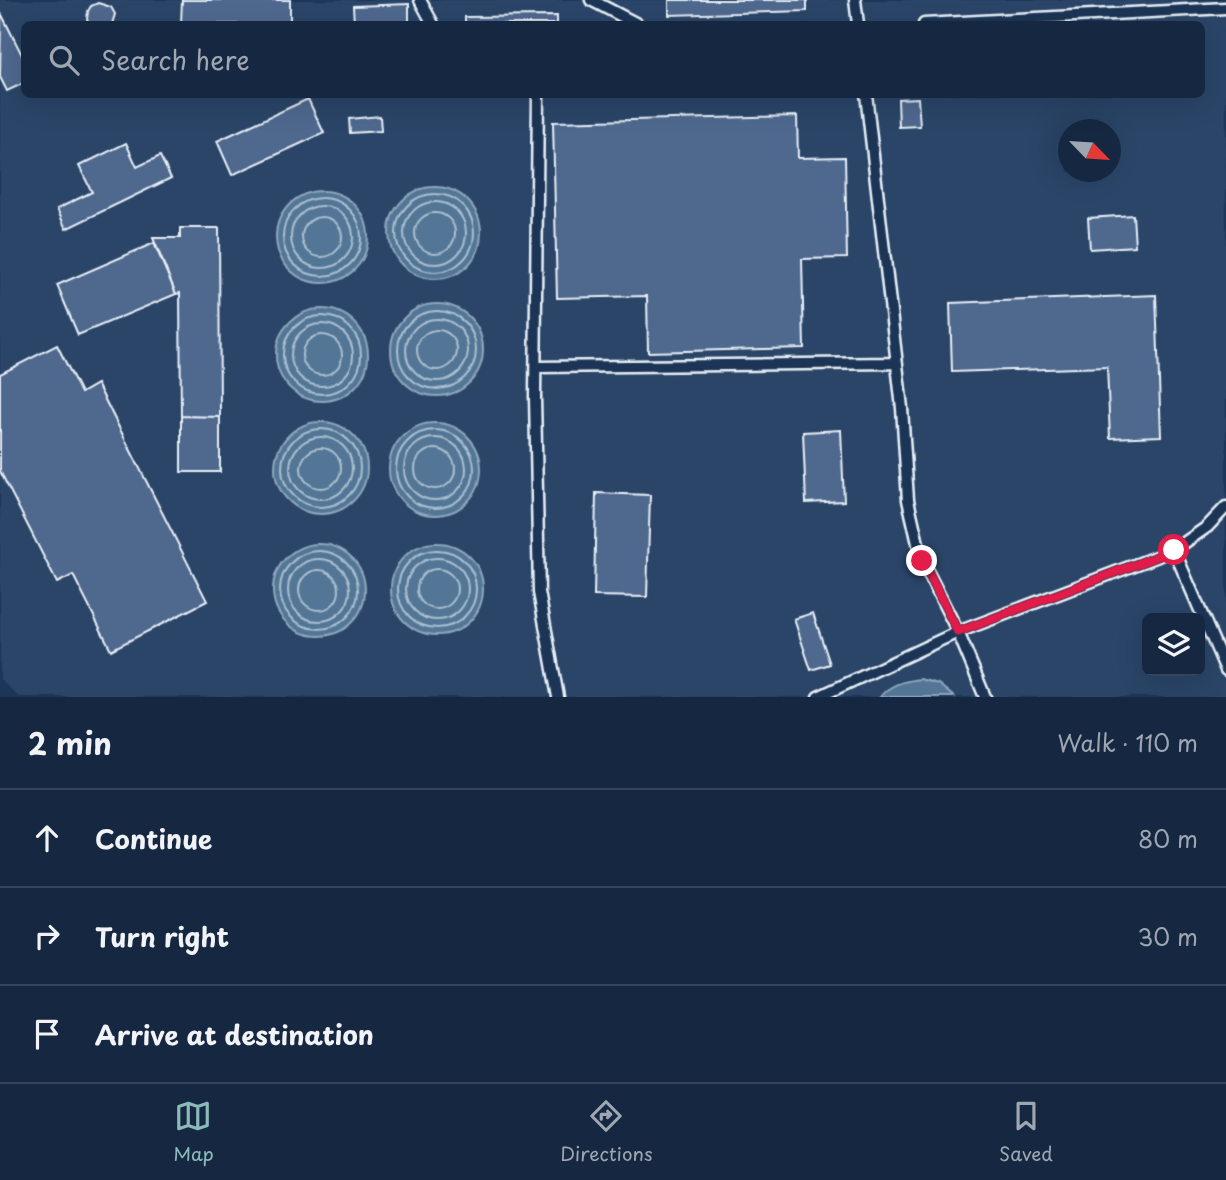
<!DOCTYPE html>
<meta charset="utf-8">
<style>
:root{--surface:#162841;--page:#23344c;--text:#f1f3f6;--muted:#9ea6b1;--line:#35445a;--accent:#8bbbb9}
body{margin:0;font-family:"Playpen Sans",sans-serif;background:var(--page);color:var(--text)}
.controls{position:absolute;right:21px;bottom:21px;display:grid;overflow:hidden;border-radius:10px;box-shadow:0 7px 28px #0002}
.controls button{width:63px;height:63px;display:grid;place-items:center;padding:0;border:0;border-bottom:2px solid var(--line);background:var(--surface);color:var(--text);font:35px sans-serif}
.compass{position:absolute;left:1058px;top:119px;width:63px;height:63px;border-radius:50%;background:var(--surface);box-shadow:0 7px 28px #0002;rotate:115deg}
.stop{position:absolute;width:21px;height:21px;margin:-16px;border:5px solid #e11d48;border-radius:50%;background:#fff}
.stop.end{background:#e11d48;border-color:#fff;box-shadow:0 2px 7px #0008}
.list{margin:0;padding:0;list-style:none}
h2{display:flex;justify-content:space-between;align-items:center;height:91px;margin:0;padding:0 28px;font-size:30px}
h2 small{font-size:23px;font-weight:400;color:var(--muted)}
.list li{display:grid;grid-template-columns:46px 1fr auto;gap:21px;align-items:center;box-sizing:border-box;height:98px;padding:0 28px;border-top:2px solid var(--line)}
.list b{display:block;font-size:26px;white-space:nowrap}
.list em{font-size:23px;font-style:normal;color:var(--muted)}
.icon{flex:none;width:38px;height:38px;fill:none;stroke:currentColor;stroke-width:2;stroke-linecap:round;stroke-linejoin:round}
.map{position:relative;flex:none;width:1226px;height:697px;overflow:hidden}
.search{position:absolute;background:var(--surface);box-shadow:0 7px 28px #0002;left:21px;right:21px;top:21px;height:77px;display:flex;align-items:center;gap:18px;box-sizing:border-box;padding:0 24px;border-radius:10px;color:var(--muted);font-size:26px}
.sheet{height:385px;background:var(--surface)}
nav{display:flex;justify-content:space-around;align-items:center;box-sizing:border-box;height:98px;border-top:2px solid var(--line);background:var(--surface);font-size:19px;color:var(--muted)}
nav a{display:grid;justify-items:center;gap:4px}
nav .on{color:var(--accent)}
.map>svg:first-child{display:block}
</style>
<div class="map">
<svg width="1226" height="697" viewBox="0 0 1226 697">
<rect width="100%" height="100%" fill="#1d3557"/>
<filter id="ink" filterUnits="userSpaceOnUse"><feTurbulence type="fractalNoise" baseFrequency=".0143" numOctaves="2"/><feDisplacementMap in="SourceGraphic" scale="14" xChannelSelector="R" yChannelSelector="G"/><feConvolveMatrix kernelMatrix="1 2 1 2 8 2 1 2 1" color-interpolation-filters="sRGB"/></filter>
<g filter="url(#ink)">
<path fill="#2c4468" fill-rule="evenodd" d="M 0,0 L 1226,0 L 1226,697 L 19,697 L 0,679 ZM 24,24 L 1202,24 L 1202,94 L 24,94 ZM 1068,130 L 1110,130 L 1110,172 L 1068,172 ZM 1147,618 L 1200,618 L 1200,671 L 1147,671 Z"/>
<path fill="#537696" stroke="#8fa7bd" stroke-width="2" d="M389 233a46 46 0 1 1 92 0a46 46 0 1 1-92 0Z
M276 237a46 46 0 1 1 92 0a46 46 0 1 1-92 0Z
M391 350a46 46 0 1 1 92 0a46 46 0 1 1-92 0Z
M276 355a46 46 0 1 1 92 0a46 46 0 1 1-92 0Z
M275 468a46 46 0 1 1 92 0a46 46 0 1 1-92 0Z
M389 469a46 46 0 1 1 92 0a46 46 0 1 1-92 0Z
M391 589a46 46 0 1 1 92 0a46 46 0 1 1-92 0Z
M273 590a46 46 0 1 1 92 0a46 46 0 1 1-92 0Z
M 920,679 L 938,684 L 954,697 L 880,697 C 890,684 904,681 920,679 Z"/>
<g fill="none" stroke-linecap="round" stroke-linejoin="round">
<path stroke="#acc0d1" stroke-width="2" d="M396 233a39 39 0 1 1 78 0a39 39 0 1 1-78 0Z
M283 237a39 39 0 1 1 78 0a39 39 0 1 1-78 0Z
M404 233a31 31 0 1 1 62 0a31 31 0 1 1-62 0Z
M291 237a31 31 0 1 1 62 0a31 31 0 1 1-62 0Z
M415 233a20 20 0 1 1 40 0a20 20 0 1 1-40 0Z
M302 237a20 20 0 1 1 40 0a20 20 0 1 1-40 0Z
M398 350a39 39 0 1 1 78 0a39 39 0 1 1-78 0Z
M283 355a39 39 0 1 1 78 0a39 39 0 1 1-78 0Z
M406 350a31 31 0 1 1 62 0a31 31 0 1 1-62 0Z
M291 355a31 31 0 1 1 62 0a31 31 0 1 1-62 0Z
M417 350a20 20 0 1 1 40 0a20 20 0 1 1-40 0Z
M302 355a20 20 0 1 1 40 0a20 20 0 1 1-40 0Z
M282 468a39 39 0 1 1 78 0a39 39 0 1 1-78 0Z
M396 469a39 39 0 1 1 78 0a39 39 0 1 1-78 0Z
M290 468a31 31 0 1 1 62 0a31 31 0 1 1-62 0Z
M404 469a31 31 0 1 1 62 0a31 31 0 1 1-62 0Z
M301 468a20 20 0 1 1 40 0a20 20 0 1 1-40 0Z
M415 469a20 20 0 1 1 40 0a20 20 0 1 1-40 0Z
M398 589a39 39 0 1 1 78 0a39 39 0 1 1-78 0Z
M280 590a39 39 0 1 1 78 0a39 39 0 1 1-78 0Z
M406 589a31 31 0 1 1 62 0a31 31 0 1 1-62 0Z
M288 590a31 31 0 1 1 62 0a31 31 0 1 1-62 0Z
M417 589a20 20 0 1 1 40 0a20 20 0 1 1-40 0Z
M299 590a20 20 0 1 1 40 0a20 20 0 1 1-40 0Z"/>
</g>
<path fill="#50688e" stroke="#e8f1f8" stroke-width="2" d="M 182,0 L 290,0 L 290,24 L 181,24 Z
M 669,0 L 807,0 L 807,11 L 669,15 Z
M 98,3 L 111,7 L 115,14 L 112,24 L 89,24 L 87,19 L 88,11 L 91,6 Z
M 409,4 L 409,24 L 354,24 L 353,6 Z
M 1,13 L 24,59 L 24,83 L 7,91 L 0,77 Z
M 557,16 L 557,24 L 465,24 L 465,17 Z
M 918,98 L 920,126 L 899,127 L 898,99 Z
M 308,99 L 324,133 L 232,175 L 217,141 Z
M 380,116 L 381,131 L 350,133 L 349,119 Z
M 797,116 L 798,158 L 845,157 L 847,258 L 802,259 L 804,348 L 648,352 L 647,296 L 557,298 L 553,122 Z
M 126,143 L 137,167 L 160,156 L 171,178 L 66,229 L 57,209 L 92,192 L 79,166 Z
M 1133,215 L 1135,246 L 1090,249 L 1088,218 Z
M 180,228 L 219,228 L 220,417 L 181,416 L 180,293 L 176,294 L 153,238 L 180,238 Z
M 154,243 L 176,294 L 78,335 L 57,285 Z
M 1156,295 L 1161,436 L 1110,438 L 1107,367 L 952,372 L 950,303 Z
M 57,345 L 81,393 L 97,384 L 207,601 L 111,650 L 73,575 L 57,583 L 0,471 L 0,374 Z
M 181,416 L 220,417 L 220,472 L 181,472 Z
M 841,430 L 844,501 L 806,503 L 803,432 Z
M 596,493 L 650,495 L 647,597 L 594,596 Z
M 813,613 L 830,664 L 811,670 L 794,619 Z"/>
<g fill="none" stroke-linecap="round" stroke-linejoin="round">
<g stroke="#e8f1f8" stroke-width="15">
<path id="service" d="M 420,0 L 433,24
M 591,0 L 637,24
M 855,0 L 858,24
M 924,24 L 1226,8
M 538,94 L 535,397 L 539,592 L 558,697
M 866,94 L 902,408 L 908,500 L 922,561 L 958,632 L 985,697
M 536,367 L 897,363
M 1174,550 L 1226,670
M 818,697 L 958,632 L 1174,550 L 1207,527 L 1226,507"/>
</g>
<use href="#service" stroke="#1d3557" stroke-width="10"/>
</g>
</g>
<g fill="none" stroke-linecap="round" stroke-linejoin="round" filter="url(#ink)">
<path stroke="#e11d48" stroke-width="9" d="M 922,561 L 958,632 L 1174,550"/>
</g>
</svg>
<div class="controls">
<button><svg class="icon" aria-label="layers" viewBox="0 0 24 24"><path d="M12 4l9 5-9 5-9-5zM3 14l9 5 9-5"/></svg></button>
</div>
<svg class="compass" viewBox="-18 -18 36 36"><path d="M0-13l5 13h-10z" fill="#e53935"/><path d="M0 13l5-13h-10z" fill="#9ea6b1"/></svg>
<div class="stop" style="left:1174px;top:550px"></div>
<div class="stop end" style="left:922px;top:561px"></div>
<div class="search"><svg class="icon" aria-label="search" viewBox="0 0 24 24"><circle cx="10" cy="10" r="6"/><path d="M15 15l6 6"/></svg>Search here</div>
</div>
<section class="sheet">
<h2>2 min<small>Walk · 110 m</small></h2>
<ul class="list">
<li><svg class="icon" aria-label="ahead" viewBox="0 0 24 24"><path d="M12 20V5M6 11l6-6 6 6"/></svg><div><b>Continue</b></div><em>80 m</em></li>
<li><svg class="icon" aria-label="right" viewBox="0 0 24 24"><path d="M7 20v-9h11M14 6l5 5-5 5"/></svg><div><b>Turn right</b></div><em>30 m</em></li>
<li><svg class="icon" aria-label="arrive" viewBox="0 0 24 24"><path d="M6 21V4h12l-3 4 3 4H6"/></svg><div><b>Arrive at destination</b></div></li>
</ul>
</section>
<nav>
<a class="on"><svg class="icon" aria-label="map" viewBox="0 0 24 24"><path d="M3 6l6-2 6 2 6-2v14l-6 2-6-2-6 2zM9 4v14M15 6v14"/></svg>Map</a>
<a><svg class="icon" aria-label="directions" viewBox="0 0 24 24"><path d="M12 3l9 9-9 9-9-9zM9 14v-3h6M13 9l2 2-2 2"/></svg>Directions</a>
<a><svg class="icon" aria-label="saved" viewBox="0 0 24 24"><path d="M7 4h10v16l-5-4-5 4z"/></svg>Saved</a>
</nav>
